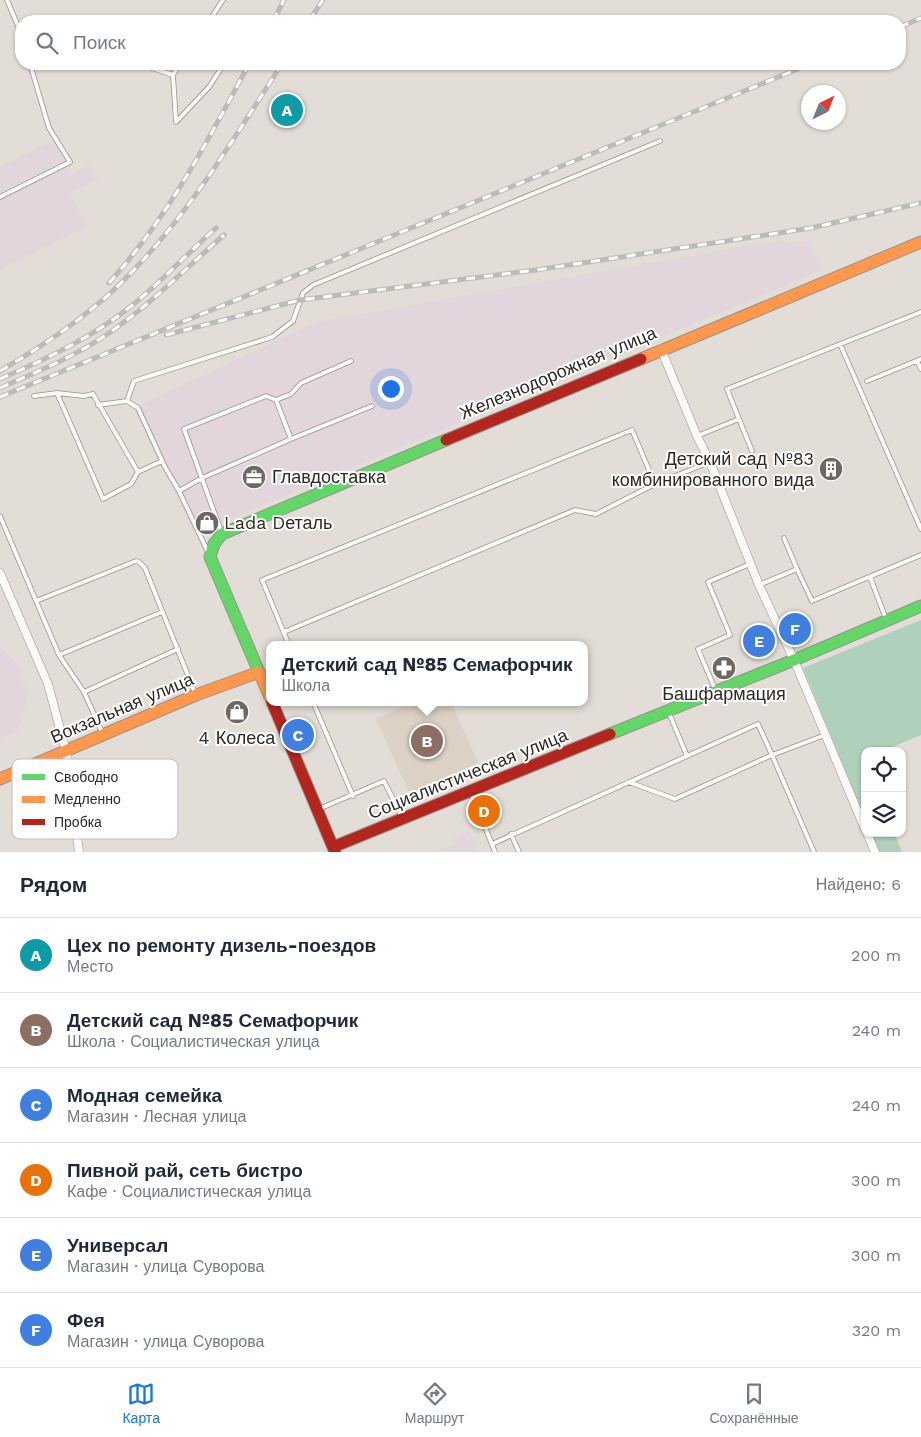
<!DOCTYPE html>
<html lang="ru">
<meta charset="utf-8">
<style>
:root{--surface:#fff;--page:#f2f2f3;--text:#1f2937;--muted:#747a83;--line:#e0e1e3;--accent:#1a73e8}
body{margin:0;font-family:"Work Sans",sans-serif;background:var(--page);color:var(--text)}
.controls{position:absolute;right:15px;bottom:15px;display:grid;overflow:hidden;border-radius:10px;box-shadow:0 1px 4px #0004}
.controls button{width:45px;height:45px;display:grid;place-items:center;padding:0;border:0;border-bottom:1px solid var(--line);background:var(--surface);color:var(--text);font:25px sans-serif}
.compass{position:absolute;left:801px;top:85px;width:45px;height:45px;border-radius:50%;background:var(--surface);box-shadow:0 1px 4px #0004;rotate:43deg}
.you{position:absolute;left:390px;top:388px;width:18px;height:18px;margin:-12px;border:4px solid #fff;border-radius:50%;background:#1a73e8;box-shadow:0 0 0 8px #1a73e833}
.badge{display:grid;place-items:center;width:32px;height:32px;border-radius:50%;background:var(--accent);color:#fff;font-size:16px;font-weight:700}
.pin{position:absolute;translate:-50% -50%;border:2px solid #fff;box-shadow:0 1px 5px #0006}
.popup{position:absolute;left:266px;top:641px;width:322px;height:65px;box-sizing:border-box;display:grid;place-content:center;border-radius:10px;background:var(--surface);filter:drop-shadow(0 1px 4px #0005);font-size:16px;white-space:nowrap;color:var(--muted)}
.popup b{font-size:19px;color:var(--text)}
.popup::after{content:'';position:absolute;left:50%;top:100%;margin-left:-10px;border:10px solid transparent;border-top-color:var(--surface)}
.list{margin:0;padding:0;list-style:none}
h2{display:flex;justify-content:space-between;align-items:center;height:65px;margin:0;padding:0 20px;font-size:21px}
h2 small{font-size:16px;font-weight:400;color:var(--muted)}
.list li{display:grid;grid-template-columns:32px 1fr auto;gap:15px;align-items:center;box-sizing:border-box;height:75px;padding:0 20px;border-top:1px solid var(--line)}
.list b{display:block;font-size:19px;white-space:nowrap}
.list p{margin:0;font-size:16px;white-space:nowrap;color:var(--muted)}
.list em{font-size:16px;font-style:normal;color:var(--muted)}
.icon{flex:none;width:28px;height:28px;fill:none;stroke:currentColor;stroke-width:2;stroke-linecap:round;stroke-linejoin:round}
.map{position:relative;flex:none;width:921px;height:852px;overflow:hidden}
.search{position:absolute;background:var(--surface);box-shadow:0 1px 4px #0004;left:15px;right:15px;top:15px;height:55px;display:flex;align-items:center;gap:12px;box-sizing:border-box;padding:0 18px;border-radius:20px;color:var(--muted);font-size:19px}
.sheet{height:515px;background:var(--surface)}
nav{display:flex;justify-content:space-around;align-items:center;box-sizing:border-box;height:70px;border-top:1px solid var(--line);background:var(--surface);font-size:14px;color:var(--muted)}
nav a{display:grid;justify-items:center;gap:2px}
nav .on{color:var(--accent)}
.map>svg:first-child{display:block}
</style>
<div class="map">
<svg width="921" height="852" viewBox="0 0 921 852">
<rect width="100%" height="100%" fill="#e3ddd7"/>
<path fill="#dbd1c4" d="M 411,702 L 451,702 L 478,763 L 410,794 L 376,719 Z"/>
<path fill="#e2d5db" d="M 54,140 L 71,174 L 90,165 L 98,179 L 70,193 L 86,227 L 0,269 L 0,167 Z
M 774,241 L 808,242 L 822,270 L 206,529 L 193,531 L 133,408 L 316,322 Z
M 0,646 L 24,671 L 21,680 L 29,692 L 18,732 L 0,739 Z
M 470,832 L 478,852 L 434,852 L 456,843 L 453,837 Z"/>
<path fill="#afd0ba" d="M 921,620 L 921,735 L 883,751 L 865,751 L 865,818 L 803,668 Z
M 871,833 L 894,833 L 902,852 L 879,852 Z"/>
<g fill="none" stroke-linecap="round" stroke-linejoin="round">
<g stroke="#97928d" stroke-width="5.5">
<path id="lane" d="M 7,0 L 21,33
M 209,21 L 223,0
M 140,64 L 173,75 L 180,64
M 173,75 L 176,122 L 209,87 L 224,64
M 0,197 L 70,162 L 49,128 L 30,64
M 840,344 L 921,529
M 917,361 L 921,369
M 867,381 L 921,359
M 57,393 L 84,396 L 93,394 L 138,472
M 34,396 L 57,393 L 103,499 L 131,484 L 138,472 L 162,461
M 276,400 L 291,439 L 372,406
M 98,405 L 127,401
M 739,419 L 727,389 L 921,312
M 697,436 L 739,419 L 752,451
M 179,491 L 202,478 L 291,439
M 0,516 L 59,655 L 84,692 L 102,732
M 221,531 L 184,429 L 266,396 L 276,400 L 291,394 L 301,383 L 351,361
M 784,538 L 797,569
M 208,552 L 179,491 L 165,467 L 138,408 L 127,401 L 134,381 L 272,337 L 293,321 L 303,293 L 313,285 L 660,141
M 870,577 L 886,619
M 759,585 L 797,569 L 812,601 L 921,555
M 36,601 L 136,561 L 139,562 L 145,568 L 195,693
M 284,632 L 575,510 L 596,514 L 655,484
M 289,645 L 262,580 L 632,430 L 655,484 L 710,462
M 59,655 L 162,612
M 715,689 L 698,649 L 730,635 L 708,582 L 750,564
M 84,692 L 178,649
M 313,702 L 353,796
M 669,713 L 687,756
M 629,782 L 675,799 L 772,755 L 814,852
M 471,792 L 495,852
M 319,809 L 384,781 L 402,817
M 511,834 L 519,852
M 492,844 L 758,724 L 772,755 L 825,735"/>
</g>
<g stroke="#97928d" stroke-width="9">
<path id="street" d="M 661,349 L 697,436 L 710,462 L 759,585 L 794,660 L 865,829
M 0,573 L 48,684 L 66,751 L 79,852
M 867,833 L 875,852"/>
</g>
<g stroke="#97928d" stroke-width="13">
<path id="fast" d="M 259,672 L 210,557 L 214,544 L 222,534 L 446,440
M 610,734 L 794,660 L 921,606"/>
</g>
<g stroke="#97928d" stroke-width="13">
<path id="slow" d="M 641,359 L 921,242
M 0,779 L 196,695 L 259,672 L 270,697"/>
</g>
<g stroke="#97928d" stroke-width="13">
<path id="jam" d="M 446,440 L 641,359
M 272,702 L 335,852
M 333,847 L 610,734"/>
</g>
<use href="#lane" stroke="#fbfaf9" stroke-width="4"/>
<use href="#street" stroke="#fbfaf9" stroke-width="8"/>
<use href="#fast" stroke="#63d668" stroke-width="11"/>
<use href="#slow" stroke="#ff974d" stroke-width="11"/>
<use href="#jam" stroke="#b3261e" stroke-width="11"/>
<g stroke="#bdbbb9" stroke-width="5">
<path id="rail" d="M 273,21 L 284,0
M 309,21 L 323,0
M 900,27 L 921,18
M 109,283 C 169,216 207,142 249,64
M 166,335 L 300,300 L 536,270 L 811,228 L 921,203
M 0,371 C 43,346 87,317 123,281 C 187,218 233,139 282,64
M 0,379 C 47,359 95,336 135,303 C 164,279 189,252 216,228
M 0,388 C 34,373 69,359 100,339 C 145,310 184,270 224,235
M 0,397 L 810,64"/>
</g>
<use href="#rail" stroke="#fff" stroke-width="3" stroke-dasharray="9" stroke-linecap="butt"/>
</g>
<defs>
<g id="building-disc" transform="scale(1.25)"><circle r="9.5" fill="#6d6863" stroke="#fff"/><path d="M-4-6H4V6H1V3H-1V6H-4ZM-2.5-4.3h1.7v1.8h-1.7ZM.8-4.3h1.7v1.8H.8ZM-2.5-1h1.7V.8h-1.7ZM.8-1h1.7V.8H.8Z" fill="#fff"/></g>
<g id="office-disc" transform="scale(1.25)"><circle r="9.5" fill="#6d6863" stroke="#fff"/><path d="M-6-3h4V-5.5h4V-3h4V5H-6ZM-1-4.5V-3h2v-1.5ZM-6 0V1H6V0Z" fill="#fff"/></g>
<g id="shop-disc" transform="scale(1.25)"><circle r="9.5" fill="#6d6863" stroke="#fff"/><path d="M-5-2.5h2.3a2.7 3.5 0 0 1 5.4 0H5L5.5 6h-11ZM-1.5-2.5h3a1.5 2.3 0 0 0-3 0Z" fill="#fff"/></g>
<g id="pharmacy-disc" transform="scale(1.25)"><circle r="9.5" fill="#6d6863" stroke="#fff"/><path d="M-2-6h4v4h4v4h-4v4h-4v-4h-4v-4h4Z" fill="#fff"/></g>
</defs>
<g fill-rule="evenodd">
<use href="#building-disc" x="831" y="469"/>
<use href="#office-disc" x="254" y="477"/>
<use href="#shop-disc" x="207" y="523"/>
<use href="#pharmacy-disc" x="724" y="668"/>
<use href="#shop-disc" x="237" y="712"/>
</g>
<g text-anchor="middle" stroke-width="4" stroke-linejoin="round" paint-order="stroke">
<g font-size="18" fill="#2d2924" stroke="#fff">
<text transform="translate(558 373) rotate(-23)" y="6">Железнодорожная улица</text>
<text transform="translate(122 708) rotate(-23)" y="6">Вокзальная улица</text>
<text transform="translate(468 774) rotate(-22)" y="6">Социалистическая улица</text>
</g>
<g font-size="18" fill="#2d2924" stroke="#fff" text-anchor="start">
<text x="814" y="465" text-anchor="end">Детский сад №83<tspan x="814" dy="21">комбинированного вида</tspan></text>
<text x="272" y="483">Главдоставка</text>
<text x="224" y="529">Lada Dеталь</text>
<text x="724" y="700" text-anchor="middle">Башфармация</text>
<text x="237" y="744" text-anchor="middle">4 Колеса</text>
</g>
</g>
<rect x="12" y="759" width="166" height="80" rx="8" fill="#fff" stroke="#c0bfbd" stroke-width="1"/>
<rect x="22" y="774" width="23" height="6" fill="#63d668"/>
<rect x="22" y="796" width="23" height="7" fill="#ff974d"/>
<rect x="22" y="819" width="23" height="6" fill="#b3261e"/>
<g font-size="14" fill="#2d2924">
<text x="54" y="782">Свободно</text>
<text x="54" y="804">Медленно</text>
<text x="54" y="827">Пробка</text>
</g>
</svg>
<div class="controls">
<button><svg class="icon" aria-label="locate" viewBox="0 0 24 24"><circle cx="12" cy="12" r="6"/><path d="M12 2v4M12 18v4M2 12h4M18 12h4"/></svg></button>
<button><svg class="icon" aria-label="layers" viewBox="0 0 24 24"><path d="M12 4l9 5-9 5-9-5zM3 14l9 5 9-5"/></svg></button>
</div>
<svg class="compass" viewBox="-18 -18 36 36"><path d="M0-13l5 13h-10z" fill="#e53935"/><path d="M0 13l5-13h-10z" fill="#747a83"/></svg>
<div class="you"></div>
<div class="pin badge" style="left:287px;top:110px;background:#0f9aa8">A</div>
<div class="pin badge" style="left:427px;top:741px;background:#8d6e63">B</div>
<div class="popup"><b>Детский сад №85 Семафорчик</b>Школа</div>
<div class="pin badge" style="left:298px;top:735px;background:#3f7fe0">C</div>
<div class="pin badge" style="left:484px;top:811px;background:#e8710a">D</div>
<div class="pin badge" style="left:759px;top:641px;background:#3f7fe0">E</div>
<div class="pin badge" style="left:795px;top:629px;background:#3f7fe0">F</div>
<div class="search"><svg class="icon" aria-label="search" viewBox="0 0 24 24"><circle cx="10" cy="10" r="6"/><path d="M15 15l6 6"/></svg>Поиск</div>
</div>
<section class="sheet">
<h2>Рядом<small>Найдено: 6</small></h2>
<ul class="list">
<li><span class="badge" style="background:#0f9aa8">A</span><div><b>Цех по ремонту дизель-поездов</b><p>Место</p></div><em>200 m</em></li>
<li><span class="badge" style="background:#8d6e63">B</span><div><b>Детский сад №85 Семафорчик</b><p>Школа · Социалистическая улица</p></div><em>240 m</em></li>
<li><span class="badge" style="background:#3f7fe0">C</span><div><b>Модная семейка</b><p>Магазин · Лесная улица</p></div><em>240 m</em></li>
<li><span class="badge" style="background:#e8710a">D</span><div><b>Пивной рай, сеть бистро</b><p>Кафе · Социалистическая улица</p></div><em>300 m</em></li>
<li><span class="badge" style="background:#3f7fe0">E</span><div><b>Универсал</b><p>Магазин · улица Суворова</p></div><em>300 m</em></li>
<li><span class="badge" style="background:#3f7fe0">F</span><div><b>Фея</b><p>Магазин · улица Суворова</p></div><em>320 m</em></li>
</ul>
</section>
<nav>
<a class="on"><svg class="icon" aria-label="map" viewBox="0 0 24 24"><path d="M3 6l6-2 6 2 6-2v14l-6 2-6-2-6 2zM9 4v14M15 6v14"/></svg>Карта</a>
<a><svg class="icon" aria-label="directions" viewBox="0 0 24 24"><path d="M12 3l9 9-9 9-9-9zM9 14v-3h6M13 9l2 2-2 2"/></svg>Маршрут</a>
<a><svg class="icon" aria-label="saved" viewBox="0 0 24 24"><path d="M7 4h10v16l-5-4-5 4z"/></svg>Сохранённые</a>
</nav>
